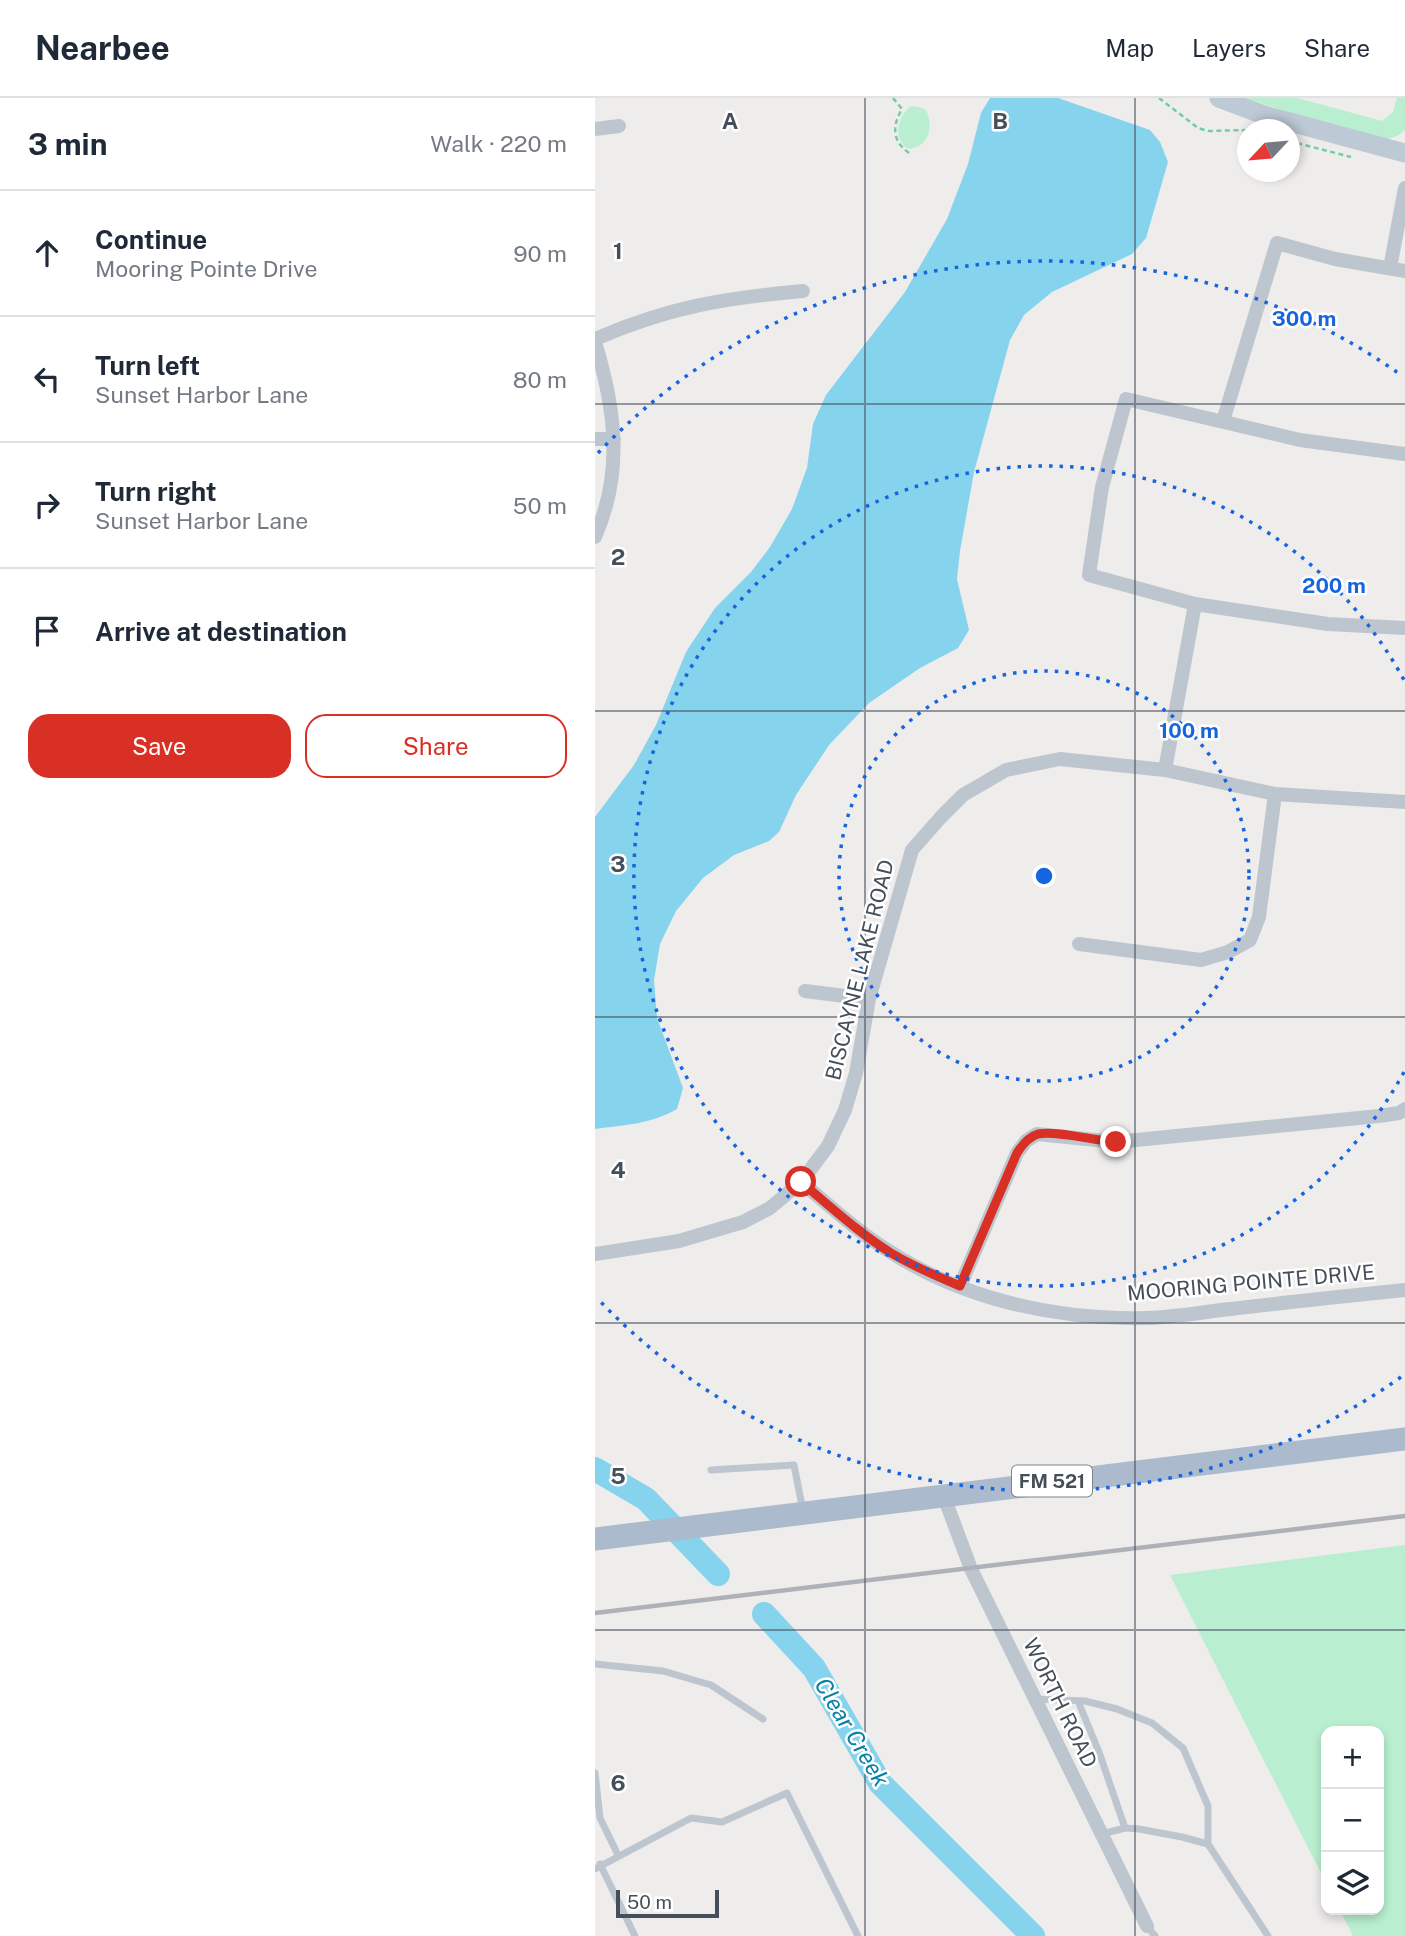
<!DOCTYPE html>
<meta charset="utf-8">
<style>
:root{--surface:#fff;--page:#f2f2f3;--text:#1f2937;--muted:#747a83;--line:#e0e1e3;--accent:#d93025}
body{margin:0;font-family:"Public Sans",sans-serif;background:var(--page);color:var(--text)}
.controls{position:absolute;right:21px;bottom:21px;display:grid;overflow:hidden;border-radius:14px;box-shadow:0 4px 10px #0003}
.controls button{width:63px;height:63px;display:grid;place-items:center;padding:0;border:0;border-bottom:2px solid var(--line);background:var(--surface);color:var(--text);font:35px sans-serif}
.compass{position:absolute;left:642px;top:21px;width:63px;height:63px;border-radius:50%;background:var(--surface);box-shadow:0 4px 10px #0003;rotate:244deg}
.scale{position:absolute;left:21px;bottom:18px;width:103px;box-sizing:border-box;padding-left:7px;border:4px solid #454f5a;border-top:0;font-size:19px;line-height:24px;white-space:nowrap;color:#454f5a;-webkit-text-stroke:5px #fff;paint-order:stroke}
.stop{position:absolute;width:21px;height:21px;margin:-16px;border:5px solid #d93025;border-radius:50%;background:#fff}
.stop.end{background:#d93025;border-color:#fff;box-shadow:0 2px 7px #0008}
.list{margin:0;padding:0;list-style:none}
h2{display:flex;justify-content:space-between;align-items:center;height:91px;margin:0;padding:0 28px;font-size:30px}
h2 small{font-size:23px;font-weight:400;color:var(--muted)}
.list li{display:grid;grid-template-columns:46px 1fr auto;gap:21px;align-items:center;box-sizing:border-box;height:126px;padding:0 28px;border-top:2px solid var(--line)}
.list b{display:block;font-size:26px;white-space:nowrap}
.list p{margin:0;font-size:23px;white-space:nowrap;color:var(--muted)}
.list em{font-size:23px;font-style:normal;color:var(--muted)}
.actions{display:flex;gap:14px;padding:21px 28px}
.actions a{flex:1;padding:16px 0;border:2px solid var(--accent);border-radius:21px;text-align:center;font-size:24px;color:var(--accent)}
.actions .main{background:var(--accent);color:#fff}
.icon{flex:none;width:38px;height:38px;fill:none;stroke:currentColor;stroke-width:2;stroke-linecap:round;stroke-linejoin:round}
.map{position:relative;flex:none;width:810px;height:1838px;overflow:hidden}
header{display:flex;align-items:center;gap:42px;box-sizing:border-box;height:98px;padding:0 35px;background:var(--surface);border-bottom:2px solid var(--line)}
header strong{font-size:33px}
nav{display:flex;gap:38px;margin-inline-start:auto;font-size:24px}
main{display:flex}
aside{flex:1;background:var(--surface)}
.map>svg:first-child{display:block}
</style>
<header>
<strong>Nearbee</strong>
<nav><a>Map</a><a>Layers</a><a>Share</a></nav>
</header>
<main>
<aside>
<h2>3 min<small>Walk · 220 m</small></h2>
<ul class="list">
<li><svg class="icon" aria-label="ahead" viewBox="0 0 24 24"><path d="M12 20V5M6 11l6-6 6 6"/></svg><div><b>Continue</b><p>Mooring Pointe Drive</p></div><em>90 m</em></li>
<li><svg class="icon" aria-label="left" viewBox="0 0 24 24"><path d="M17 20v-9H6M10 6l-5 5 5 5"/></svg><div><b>Turn left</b><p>Sunset Harbor Lane</p></div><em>80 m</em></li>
<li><svg class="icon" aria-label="right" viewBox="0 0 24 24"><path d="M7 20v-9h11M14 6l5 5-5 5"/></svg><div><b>Turn right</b><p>Sunset Harbor Lane</p></div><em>50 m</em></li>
<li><svg class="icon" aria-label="arrive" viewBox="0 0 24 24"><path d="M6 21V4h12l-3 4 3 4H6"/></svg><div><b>Arrive at destination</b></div></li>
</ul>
<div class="actions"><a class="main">Save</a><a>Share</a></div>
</aside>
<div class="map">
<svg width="810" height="1838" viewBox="0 0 810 1838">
<rect width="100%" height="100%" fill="#efecec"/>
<path fill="#b9efd0" d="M 651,0 L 703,0 L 787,23 L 798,14 L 802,0 L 810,0 L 810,32 L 802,38 L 793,41 L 723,24 Z
M 316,8 L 324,9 L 331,12 C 339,29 334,49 314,51 C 297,42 302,18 316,8 Z
M 810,1447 L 810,1838 L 758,1838 L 745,1812 L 784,1812 L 784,1633 L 731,1633 L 731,1785 L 575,1477 Z"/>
<path fill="#85d3ed" d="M 395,0 L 463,0 L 555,32 L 565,44 L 573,64 L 551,140 L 537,156 L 457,194 L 429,217 L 415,242 L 379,374 L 365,453 L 362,481 L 374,532 L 363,550 L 325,570 L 274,605 L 234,647 L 201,697 L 184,734 L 174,743 L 139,757 L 108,780 L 81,813 L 65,846 L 59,882 L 62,920 L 88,990 L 82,1011 C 56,1026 30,1027 0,1031 L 0,719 L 39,667 L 61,627 L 91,554 L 120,510 L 156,474 L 175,449 L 197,411 L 212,370 L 218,326 L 231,297 L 310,194 L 352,121 L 373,66 L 386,15 Z"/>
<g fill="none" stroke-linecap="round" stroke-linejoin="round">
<path stroke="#85d3ed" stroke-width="24" d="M 0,1371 L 51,1401 L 123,1476
M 169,1516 L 219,1570 L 285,1685 L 438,1838"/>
<path stroke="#71cda3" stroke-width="2.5" stroke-dasharray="5 3.5" stroke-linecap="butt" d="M 298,0 L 307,11 C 297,28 297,43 314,55
M 564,0 L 603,30 L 613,33 L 653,32
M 694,43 L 756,59"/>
<path stroke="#bdc6cf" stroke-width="7" d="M 116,1372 L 199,1367 L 208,1413
M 0,1566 L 68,1573 L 116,1587 L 168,1621
M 440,1601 L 490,1603 L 522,1611 L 557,1625 L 588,1650 L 613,1708 L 613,1746
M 483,1603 L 504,1654 L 530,1730
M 0,1675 L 5,1720 L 23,1757
M 507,1736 L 530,1730 L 544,1731 L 587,1739 L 613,1746 L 673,1838
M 5,1766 L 40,1838
M 0,1771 L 96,1720 L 127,1724 L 192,1695 L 263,1838
M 552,1828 L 560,1838"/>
<path stroke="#bdc6cf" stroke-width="14" d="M 0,31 L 24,28
M 795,170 L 810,90
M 0,241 C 74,209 129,200 208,193
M 0,244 C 20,310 29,373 0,439
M 628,323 L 682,145 L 740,161 L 810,173
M 0,341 L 19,341
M 810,356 L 705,342 L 531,301 L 507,389 L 494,477 L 600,506 L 733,526 L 810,530
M 570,672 L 600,506
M 484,846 L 606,862 L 633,854 L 655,842 L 664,819 L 680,696
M 210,893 L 274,901
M 206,1084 C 235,1108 262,1133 294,1153 C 369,1202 463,1222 552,1220 C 580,1219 608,1214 636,1211 C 694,1204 752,1198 810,1192
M 0,1156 L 84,1143 L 148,1124 L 175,1110 L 206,1084 L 233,1048 L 250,1012 L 261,975 L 274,901 L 317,752 L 346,719 L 368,697 L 411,672 L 465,661 L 570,672 L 680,696 L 810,704
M 365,1188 L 422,1055 L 431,1043 L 442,1036 L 521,1044 L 784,1018 L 804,1015 L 810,1011
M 348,1396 L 376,1471 L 552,1828"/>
<path stroke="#bec9d6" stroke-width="19" d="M 624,0 L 669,17 L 810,55"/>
<path stroke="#abbacc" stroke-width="23" d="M 0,1441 L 810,1341"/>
<path stroke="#aeb1b7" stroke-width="4.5" d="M 0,1515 L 810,1418"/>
</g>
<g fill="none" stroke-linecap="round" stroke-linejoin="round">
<path stroke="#d93025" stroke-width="9" d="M 206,1084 C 236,1109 264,1135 296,1155 C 318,1168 341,1178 365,1188 L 422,1055 C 427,1047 433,1039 443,1036 C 461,1032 500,1043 521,1044"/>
</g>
<path fill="none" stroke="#454f5a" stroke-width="2" stroke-opacity="0.55" d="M 270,0 L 270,1838M 540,0 L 540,1838M 0,306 L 810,306M 0,613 L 810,613M 0,919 L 810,919M 0,1225 L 810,1225M 0,1532 L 810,1532"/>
<g fill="none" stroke="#1665df" stroke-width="3.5" stroke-dasharray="3.5 7">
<circle cx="449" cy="778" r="205"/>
<path d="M809 974A410 410 0 1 1 809 582"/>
<path d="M806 1279A615 615 0 0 1 3 1201M3 355A615 615 0 0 1 806 277"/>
</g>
<g text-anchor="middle" stroke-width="5" stroke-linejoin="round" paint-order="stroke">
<rect fill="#fff" stroke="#7d848c" stroke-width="2" x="417" y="1367.5" width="80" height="31" rx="5"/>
<g font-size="19" font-weight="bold" fill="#454f5a">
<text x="457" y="1390">FM 521</text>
</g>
<g font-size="21" fill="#454f5a" stroke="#fff">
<text transform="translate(265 872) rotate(-76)" y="7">BISCAYNE LAKE ROAD</text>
<text transform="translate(656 1185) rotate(-5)" y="7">MOORING POINTE DRIVE</text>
<text transform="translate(465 1605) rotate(64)" y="7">WORTH ROAD</text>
</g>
<g font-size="23" font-style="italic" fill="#0a80a7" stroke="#fff">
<text transform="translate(257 1634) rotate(59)" y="8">Clear Creek</text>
</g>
</g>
<g font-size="23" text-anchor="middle" font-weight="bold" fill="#454f5a" stroke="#fff" stroke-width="5" stroke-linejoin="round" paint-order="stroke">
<text x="135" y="31">A</text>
<text x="405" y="31">B</text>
<text x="23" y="161">1</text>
<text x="23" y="467">2</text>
<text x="23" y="774">3</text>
<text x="23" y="1080">4</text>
<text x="23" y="1386">5</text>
<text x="23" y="1693">6</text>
</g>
<circle cx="449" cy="778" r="10" fill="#1665df" stroke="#fff" stroke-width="3.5"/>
<g font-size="21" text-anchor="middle" font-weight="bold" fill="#1665df" stroke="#fff" stroke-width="5" stroke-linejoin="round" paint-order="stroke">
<text x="709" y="228">300 m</text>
<text x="739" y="495">200 m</text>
<text x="594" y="640">100 m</text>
</g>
</svg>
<div class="controls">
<button>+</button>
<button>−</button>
<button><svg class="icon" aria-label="layers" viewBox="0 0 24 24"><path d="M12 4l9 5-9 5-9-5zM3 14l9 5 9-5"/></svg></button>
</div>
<svg class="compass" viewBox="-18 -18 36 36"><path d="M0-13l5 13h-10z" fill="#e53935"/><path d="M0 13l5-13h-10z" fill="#747a83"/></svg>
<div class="scale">50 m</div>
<div class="stop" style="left:206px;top:1084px"></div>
<div class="stop end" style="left:521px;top:1044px"></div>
</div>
</main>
